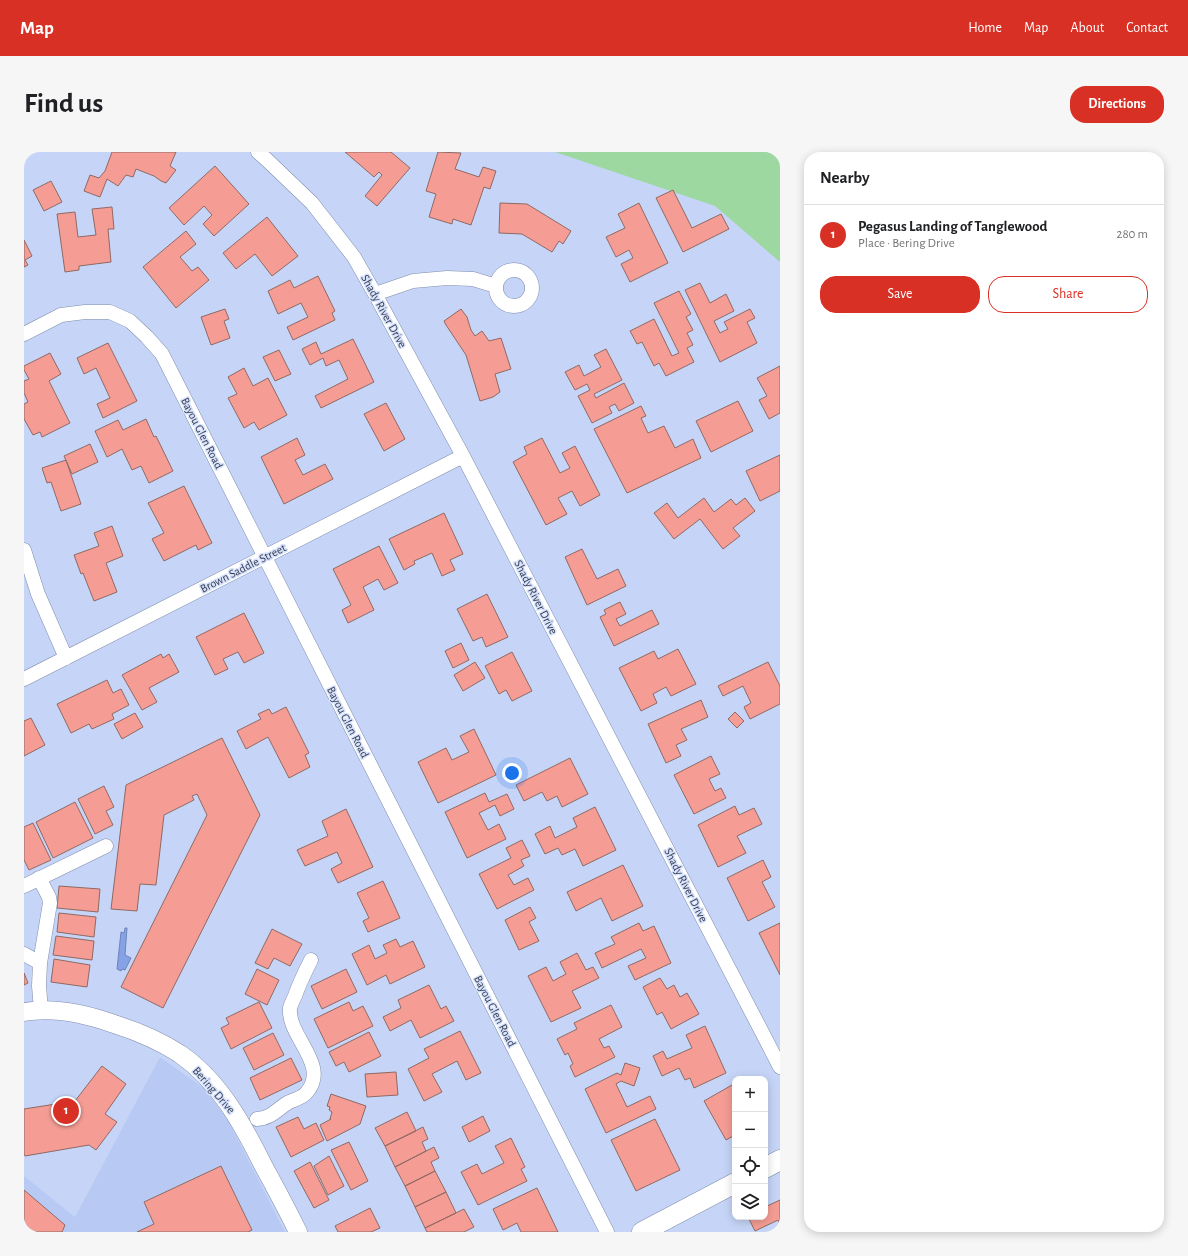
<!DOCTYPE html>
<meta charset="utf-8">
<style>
:root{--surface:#fff;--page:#f6f6f6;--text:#202124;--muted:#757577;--line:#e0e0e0;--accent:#d93025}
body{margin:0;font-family:"Alegreya Sans",sans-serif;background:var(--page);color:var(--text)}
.controls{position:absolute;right:12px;bottom:12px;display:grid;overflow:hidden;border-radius:8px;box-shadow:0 2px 10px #0003}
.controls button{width:36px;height:36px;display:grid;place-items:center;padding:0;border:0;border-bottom:1px solid var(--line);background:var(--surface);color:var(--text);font:20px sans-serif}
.you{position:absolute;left:488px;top:621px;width:14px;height:14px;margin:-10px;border:3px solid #fff;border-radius:50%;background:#1a73e8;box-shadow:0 0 0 6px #1a73e833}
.badge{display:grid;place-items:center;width:26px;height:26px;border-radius:50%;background:var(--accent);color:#fff;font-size:13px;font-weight:700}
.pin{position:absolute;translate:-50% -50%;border:2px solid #fff;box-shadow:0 1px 4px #0006}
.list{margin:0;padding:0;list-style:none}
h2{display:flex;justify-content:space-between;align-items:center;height:52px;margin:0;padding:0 16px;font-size:17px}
h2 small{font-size:13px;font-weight:400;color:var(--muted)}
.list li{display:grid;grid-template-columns:26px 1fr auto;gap:12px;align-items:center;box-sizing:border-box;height:60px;padding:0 16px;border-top:1px solid var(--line)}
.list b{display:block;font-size:15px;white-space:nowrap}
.list p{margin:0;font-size:13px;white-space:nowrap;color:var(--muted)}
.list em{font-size:13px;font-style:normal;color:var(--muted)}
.actions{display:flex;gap:8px;padding:12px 16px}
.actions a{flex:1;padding:9px 0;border:1px solid var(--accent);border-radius:16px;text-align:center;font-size:14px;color:var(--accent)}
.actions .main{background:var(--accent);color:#fff}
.icon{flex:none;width:22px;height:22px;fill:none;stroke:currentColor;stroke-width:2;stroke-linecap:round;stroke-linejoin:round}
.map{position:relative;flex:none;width:756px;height:1080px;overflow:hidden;border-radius:16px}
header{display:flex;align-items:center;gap:24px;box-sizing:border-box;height:56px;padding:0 20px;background:var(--accent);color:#fff}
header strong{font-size:19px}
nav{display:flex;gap:22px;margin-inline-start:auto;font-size:14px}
.intro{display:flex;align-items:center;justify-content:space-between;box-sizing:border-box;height:96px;padding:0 24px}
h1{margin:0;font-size:28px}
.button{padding:10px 18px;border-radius:16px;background:var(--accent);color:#fff;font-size:14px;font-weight:700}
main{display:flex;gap:24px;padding:0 24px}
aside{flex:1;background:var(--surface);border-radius:16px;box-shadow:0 2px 10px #0003}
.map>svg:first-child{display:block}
</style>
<header>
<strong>Map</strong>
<nav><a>Home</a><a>Map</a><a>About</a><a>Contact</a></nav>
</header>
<div class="intro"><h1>Find us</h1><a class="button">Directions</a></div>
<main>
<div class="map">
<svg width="756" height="1080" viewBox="0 0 756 1080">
<rect width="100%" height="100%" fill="#c6d5f7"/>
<path fill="#b8caf3" d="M 136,905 L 181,937 L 205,970 L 261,1080 L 0,1080 L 0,1024 L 51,1065 Z"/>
<path fill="#9cd8a0" d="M 531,0 L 756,0 L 756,110 L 691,54 Z"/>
<path fill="#85a2e7" stroke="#6e84b8" d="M 101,776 L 103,776 L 101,803 L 107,806 L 101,818 L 98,817 L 97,819 L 93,817 L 97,780 L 100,781 Z"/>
<path fill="#f59d94" stroke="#8f6964" d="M 88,0 L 152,0 L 146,14 L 152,18 L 142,31 L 137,29 L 130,24 L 112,17 L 109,25 L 102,23 L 94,34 L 83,27 L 76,45 L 60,39 L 66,23 L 75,26 L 81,19 Z
M 321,0 L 367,0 L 386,16 L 353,54 L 341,44 L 358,23 L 355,20 L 350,25 Z
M 414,0 L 437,1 L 431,17 L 455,25 L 459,15 L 472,19 L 466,37 L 460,35 L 447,73 L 429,67 L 428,72 L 405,65 L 412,42 L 402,39 Z
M 191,14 L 225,52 L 190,84 L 179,72 L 188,63 L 180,54 L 160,73 L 145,56 Z
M 27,29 L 38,50 L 20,59 L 9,38 Z
M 649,38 L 668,76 L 697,62 L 705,77 L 659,100 L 632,46 Z
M 476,51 L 503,52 L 547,79 L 539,92 L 535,89 L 528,100 L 498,82 L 475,81 Z
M 615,51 L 644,111 L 606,130 L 597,112 L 609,106 L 605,98 L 592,105 L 582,85 L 601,76 L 594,62 Z
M 88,55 L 90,77 L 84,77 L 87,110 L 55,114 L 55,118 L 41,120 L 33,62 L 51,60 L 54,85 L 72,83 L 68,57 Z
M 243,65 L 274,104 L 248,124 L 231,102 L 212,117 L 199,101 Z
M 162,79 L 172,92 L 156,105 L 168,119 L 174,115 L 185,128 L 152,156 L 119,115 Z
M 0,88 L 8,104 L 1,108 L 4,113 L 0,115 Z
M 294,124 L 311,159 L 308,161 L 311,168 L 269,188 L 263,175 L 284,165 L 277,151 L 254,162 L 244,139 L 266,128 L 270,136 Z
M 676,131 L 686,151 L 702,142 L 710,159 L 690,169 L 696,181 L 704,177 L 700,170 L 726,157 L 731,166 L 723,170 L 733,191 L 696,210 L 661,138 Z
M 655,139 L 667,162 L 662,165 L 669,178 L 663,181 L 669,193 L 663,196 L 670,210 L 642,224 L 635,211 L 630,214 L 618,190 L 613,192 L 606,179 L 630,167 L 648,204 L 655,201 L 630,151 Z
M 201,157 L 205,167 L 200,169 L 206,186 L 187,193 L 177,165 Z
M 437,157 L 443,165 L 447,178 L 451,184 L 458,179 L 465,189 L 477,186 L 487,217 L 471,222 L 476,240 L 469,245 L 456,249 L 442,203 L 422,173 L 420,169 Z
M 329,187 L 350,230 L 297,256 L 291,244 L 324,227 L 315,208 L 302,214 L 299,206 L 286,213 L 278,197 L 292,190 L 297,202 Z
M 84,191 L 113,249 L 79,266 L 73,252 L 86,246 L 72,216 L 60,222 L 53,206 Z
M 582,197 L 598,228 L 570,242 L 572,246 L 600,231 L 610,251 L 595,259 L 591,252 L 585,255 L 588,261 L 568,271 L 554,244 L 566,238 L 563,232 L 551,238 L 541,220 L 555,213 L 560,224 L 577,215 L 570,203 Z
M 255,198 L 267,222 L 251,229 L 239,205 Z
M 26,201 L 37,222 L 25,229 L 46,271 L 18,285 L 16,280 L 9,283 L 0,267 L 0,252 L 4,250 L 0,241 L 0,229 L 5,227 L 0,218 L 0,214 Z
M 756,214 L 756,261 L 745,267 L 735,248 L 743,244 L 733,226 Z
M 220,216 L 229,234 L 244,226 L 263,263 L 235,278 L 230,270 L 220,276 L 204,246 L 213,242 L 204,225 Z
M 714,249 L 729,279 L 687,300 L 672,269 Z
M 362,251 L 381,287 L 360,299 L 340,262 Z
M 617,254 L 622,264 L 617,266 L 624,281 L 640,274 L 651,296 L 669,287 L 677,306 L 603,341 L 570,277 Z
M 122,267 L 130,285 L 132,284 L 149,319 L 125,331 L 117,314 L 108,318 L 98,297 L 83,305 L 71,279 L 94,268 L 99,278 Z
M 273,286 L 281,303 L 271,308 L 279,323 L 301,312 L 309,327 L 260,352 L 237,305 Z
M 518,286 L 536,321 L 546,316 L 538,301 L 551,294 L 576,343 L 556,354 L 548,339 L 534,346 L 543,362 L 522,373 L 489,310 L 503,302 L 500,295 Z
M 66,292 L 74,310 L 48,322 L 40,304 Z
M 756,303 L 756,339 L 736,349 L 722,319 Z
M 42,308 L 57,352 L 37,359 L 27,330 L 23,331 L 18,316 Z
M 160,334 L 188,391 L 174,398 L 172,393 L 140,409 L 128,387 L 140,381 L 124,351 Z
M 680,346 L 690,360 L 707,347 L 712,353 L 721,346 L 731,359 L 709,376 L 716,384 L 699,397 L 676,367 L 650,387 L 630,361 L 643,351 L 654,366 Z
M 420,361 L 439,402 L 426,408 L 431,418 L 418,424 L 408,401 L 390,409 L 391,412 L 380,418 L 365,387 Z
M 88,374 L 99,404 L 82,411 L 93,440 L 70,449 L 59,421 L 57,422 L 50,403 L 75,394 L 70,381 Z
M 355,394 L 374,431 L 360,438 L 354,427 L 339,435 L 350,458 L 324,471 L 318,458 L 327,453 L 309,417 Z
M 558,397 L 573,427 L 594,417 L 602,434 L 563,453 L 541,405 Z
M 463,442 L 484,485 L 462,495 L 458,485 L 449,489 L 433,457 Z
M 596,450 L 602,462 L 592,467 L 596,474 L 628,458 L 635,472 L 590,494 L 576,465 L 582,462 L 580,458 Z
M 220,461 L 240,501 L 220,511 L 214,500 L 199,507 L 204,517 L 191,523 L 172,485 Z
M 437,491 L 445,508 L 429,516 L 421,499 Z
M 654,497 L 672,532 L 647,544 L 642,535 L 629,542 L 633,551 L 617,559 L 595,516 L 630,499 L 634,507 Z
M 488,500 L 508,539 L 488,549 L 482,538 L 475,542 L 461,514 Z
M 137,502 L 139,506 L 145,502 L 155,520 L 125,536 L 133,550 L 118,558 L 98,523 Z
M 451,510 L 461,526 L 439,539 L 430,523 Z
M 744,510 L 756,534 L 756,552 L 726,567 L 720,555 L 727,551 L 719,534 L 699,544 L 694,534 Z
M 83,528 L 89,541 L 97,537 L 105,553 L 88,562 L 90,567 L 68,577 L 65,572 L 47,581 L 33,552 Z
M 677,548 L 684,565 L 657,577 L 663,588 L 652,593 L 657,604 L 642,611 L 624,572 Z
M 262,555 L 285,601 L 281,603 L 286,615 L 265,626 L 244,585 L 222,597 L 213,579 L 237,567 L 234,562 L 245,557 L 248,562 Z
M 711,560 L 720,569 L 713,576 L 704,567 Z
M 111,561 L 119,575 L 98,587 L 90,572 Z
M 7,566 L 21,593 L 0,604 L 0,569 Z
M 450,577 L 472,623 L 414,651 L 394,610 L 422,596 L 428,608 L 445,600 L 436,584 Z
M 198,586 L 236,663 L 139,856 L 97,835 L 183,663 L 173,642 L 168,644 L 170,648 L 140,663 L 132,733 L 116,732 L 113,759 L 87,757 L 102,633 Z
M 687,604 L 696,622 L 685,627 L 691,639 L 697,636 L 702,646 L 670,662 L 650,623 Z
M 546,606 L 564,642 L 538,655 L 533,644 L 523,649 L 518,640 L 500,649 L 492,633 Z
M 80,634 L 90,655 L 82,659 L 89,673 L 71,682 L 54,647 Z
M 461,641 L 465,650 L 483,642 L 490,657 L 476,664 L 471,653 L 455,661 L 464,678 L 475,672 L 482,687 L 443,706 L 421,660 Z
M 51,650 L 69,686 L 29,706 L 12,670 Z
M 711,654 L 715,663 L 730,656 L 738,672 L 713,684 L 722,701 L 694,715 L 674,673 Z
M 571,655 L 592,698 L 559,714 L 551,697 L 538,703 L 534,696 L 521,702 L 511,682 L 526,674 L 531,686 L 553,675 L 549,666 Z
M 322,657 L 349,715 L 314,731 L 307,717 L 318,711 L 313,700 L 281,714 L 273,698 L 304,684 L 298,669 Z
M 9,671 L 27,708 L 5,718 L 0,708 L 0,675 Z
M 498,688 L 506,704 L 497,708 L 500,714 L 484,723 L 490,733 L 504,726 L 510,738 L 473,757 L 455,722 L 487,706 L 482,696 Z
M 739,708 L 747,725 L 738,730 L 751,755 L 724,769 L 703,726 Z
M 599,713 L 619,754 L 588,769 L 577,746 L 552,759 L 543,740 Z
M 359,729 L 376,766 L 344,780 L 339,769 L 345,766 L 333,741 Z
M 35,734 L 76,737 L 74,760 L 33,756 Z
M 506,755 L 512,766 L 505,770 L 515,789 L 495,798 L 481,768 Z
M 35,761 L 72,765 L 70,785 L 33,780 Z
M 615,771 L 619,779 L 630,774 L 647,811 L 611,828 L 604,814 L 622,806 L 617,797 L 578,816 L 571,801 L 591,792 L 587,785 Z
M 756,771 L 756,823 L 735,781 Z
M 248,777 L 278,792 L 266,814 L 250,806 L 244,817 L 231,811 Z
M 32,784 L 70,789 L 68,808 L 29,803 Z
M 372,787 L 376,795 L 389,789 L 401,815 L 366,832 L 362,823 L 343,833 L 328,802 L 345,793 L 351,807 L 363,801 L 359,793 Z
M 553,801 L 562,818 L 569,815 L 575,826 L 548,839 L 557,856 L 527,870 L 504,824 L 522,815 L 529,829 L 542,822 L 536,810 Z
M 30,807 L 66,813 L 63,835 L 27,830 Z
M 233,817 L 255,828 L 243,853 L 221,842 Z
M 322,817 L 333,840 L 298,857 L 287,834 Z
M 0,821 L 4,831 L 0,833 Z
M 636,826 L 643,837 L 650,833 L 656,845 L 663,841 L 675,862 L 647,877 L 638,860 L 633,863 L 619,835 Z
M 405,833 L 417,857 L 422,854 L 430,869 L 396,886 L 387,868 L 366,879 L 359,865 L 377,856 L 374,848 Z
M 235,850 L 248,876 L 207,897 L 197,876 L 205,872 L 202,866 Z
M 325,850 L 329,859 L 339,854 L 349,874 L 304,896 L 290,867 Z
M 587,853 L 598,875 L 575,887 L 580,896 L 585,894 L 591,905 L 551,925 L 546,914 L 549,912 L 544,901 L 541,903 L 533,887 L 553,877 L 550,871 Z
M 681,874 L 702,921 L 670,936 L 666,926 L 661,928 L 655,916 L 638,924 L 629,904 L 639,899 L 643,907 L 668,896 L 662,883 Z
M 436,879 L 457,921 L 442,928 L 433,909 L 408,922 L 418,940 L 400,949 L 384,917 L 405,906 L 400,897 Z
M 345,880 L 357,904 L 325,920 L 320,910 L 312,914 L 305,900 Z
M 249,881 L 260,903 L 230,918 L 219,896 Z
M 267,906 L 278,928 L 236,948 L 226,926 Z
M 601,911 L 616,916 L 610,934 L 597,929 L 592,932 L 603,955 L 626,944 L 632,957 L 582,981 L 561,937 L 593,921 L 597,923 Z
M 78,914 L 102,932 L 81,962 L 93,970 L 72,998 L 65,993 L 1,1004 L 0,1002 L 0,957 L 51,949 Z
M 372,920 L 374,943 L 343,945 L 341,922 Z
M 708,933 L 711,940 L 711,983 L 702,988 L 680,949 Z
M 307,942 L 342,954 L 336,972 L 303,989 L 296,973 L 307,967 L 306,967 L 308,960 L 305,958 L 306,955 L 303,954 Z
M 383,960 L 392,979 L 361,994 L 351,976 Z
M 459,964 L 466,979 L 445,990 L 438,975 Z
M 274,965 L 280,977 L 292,971 L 300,988 L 267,1005 L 252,975 Z
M 631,967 L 656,1018 L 612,1039 L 587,988 Z
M 399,975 L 404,987 L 398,990 L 402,999 L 371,1015 L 361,994 Z
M 487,986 L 501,1015 L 497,1017 L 503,1029 L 454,1053 L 437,1020 L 453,1012 L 458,1022 L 480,1011 L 471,994 Z
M 325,990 L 344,1029 L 327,1038 L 307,998 Z
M 410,995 L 415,1006 L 407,1010 L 411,1019 L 381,1034 L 371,1015 Z
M 305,1004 L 320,1034 L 304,1043 L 290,1014 Z
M 286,1010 L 305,1048 L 290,1056 L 270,1019 Z
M 197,1014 L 228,1078 L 224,1080 L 113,1080 L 130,1072 L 120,1050 Z
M 411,1019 L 422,1040 L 391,1055 L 381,1034 Z
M 513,1036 L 534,1080 L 497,1080 L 493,1071 L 479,1078 L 469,1057 Z
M 0,1038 L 41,1073 L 38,1080 L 0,1080 Z
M 422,1040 L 432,1061 L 401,1076 L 391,1055 Z
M 756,1048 L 756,1072 L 754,1068 L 731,1079 L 724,1065 L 741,1065 L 741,1055 Z
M 346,1056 L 356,1076 L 347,1080 L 314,1080 L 311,1074 Z
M 440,1057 L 450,1075 L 440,1080 L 403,1080 L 401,1076 Z"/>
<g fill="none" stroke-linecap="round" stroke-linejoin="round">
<g stroke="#7f8dad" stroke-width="15">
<path id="minor" d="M 234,0 L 242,7 L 288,51 L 330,105 L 351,142 L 439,304 L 756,915
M472 136a18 18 0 1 1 36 0a18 18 0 1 1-36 0Z
M 351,142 L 389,129 L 423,126 L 449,127 L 472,134
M 0,182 L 37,163 L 61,160 L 86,160 L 106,169 L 123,185 L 138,202 L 583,1080
M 0,398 L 14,442 L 42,506
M 0,527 L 439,304
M 15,726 L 25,745 L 26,751 L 16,811 L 15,834 L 17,858
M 0,734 L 82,694
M 0,802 L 16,811
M 233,967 C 248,966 253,957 265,950 C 270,948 280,945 283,940 C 306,913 263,884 266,856 C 267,852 269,848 271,844 C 275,832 281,820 287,808"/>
</g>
<g stroke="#7f8dad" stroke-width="19">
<path id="tertiary" d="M 0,860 C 29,855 62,862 90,872 C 112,879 136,889 156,902 C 195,929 218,971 239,1013 C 251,1035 263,1057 274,1080"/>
</g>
<g stroke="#7f8dad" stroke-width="21">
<path id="secondary" d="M 741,1016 L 756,1008
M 618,1080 L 711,1031"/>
</g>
<use href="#minor" stroke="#fff" stroke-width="14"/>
<use href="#tertiary" stroke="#fff" stroke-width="18"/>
<use href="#secondary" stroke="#fff" stroke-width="20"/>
</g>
<g text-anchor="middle" stroke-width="3" stroke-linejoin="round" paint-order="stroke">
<g font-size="12" fill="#373d4b" stroke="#d6e2fe">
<text transform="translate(360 159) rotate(61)" y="4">Shady River Drive</text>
<text transform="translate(178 281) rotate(63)" y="4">Bayou Glen Road</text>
<text transform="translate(219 416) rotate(-27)" y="4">Brown Saddle Street</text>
<text transform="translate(512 445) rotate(63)" y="4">Shady River Drive</text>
<text transform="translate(324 570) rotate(63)" y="4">Bayou Glen Road</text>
<text transform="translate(662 733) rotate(63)" y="4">Shady River Drive</text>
<text transform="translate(471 859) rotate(63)" y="4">Bayou Glen Road</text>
<text transform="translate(190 938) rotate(49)" y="4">Bering Drive</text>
</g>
</g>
</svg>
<div class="controls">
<button>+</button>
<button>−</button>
<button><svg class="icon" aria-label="locate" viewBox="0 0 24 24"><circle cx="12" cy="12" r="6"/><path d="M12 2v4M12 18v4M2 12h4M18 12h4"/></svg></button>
<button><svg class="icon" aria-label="layers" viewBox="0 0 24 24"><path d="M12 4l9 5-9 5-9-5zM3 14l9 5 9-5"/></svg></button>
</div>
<div class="you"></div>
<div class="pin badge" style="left:42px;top:959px">1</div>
</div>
<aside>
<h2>Nearby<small></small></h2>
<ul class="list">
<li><span class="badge">1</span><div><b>Pegasus Landing of Tanglewood</b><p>Place · Bering Drive</p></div><em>280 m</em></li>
</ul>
<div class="actions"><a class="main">Save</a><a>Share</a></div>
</aside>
</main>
